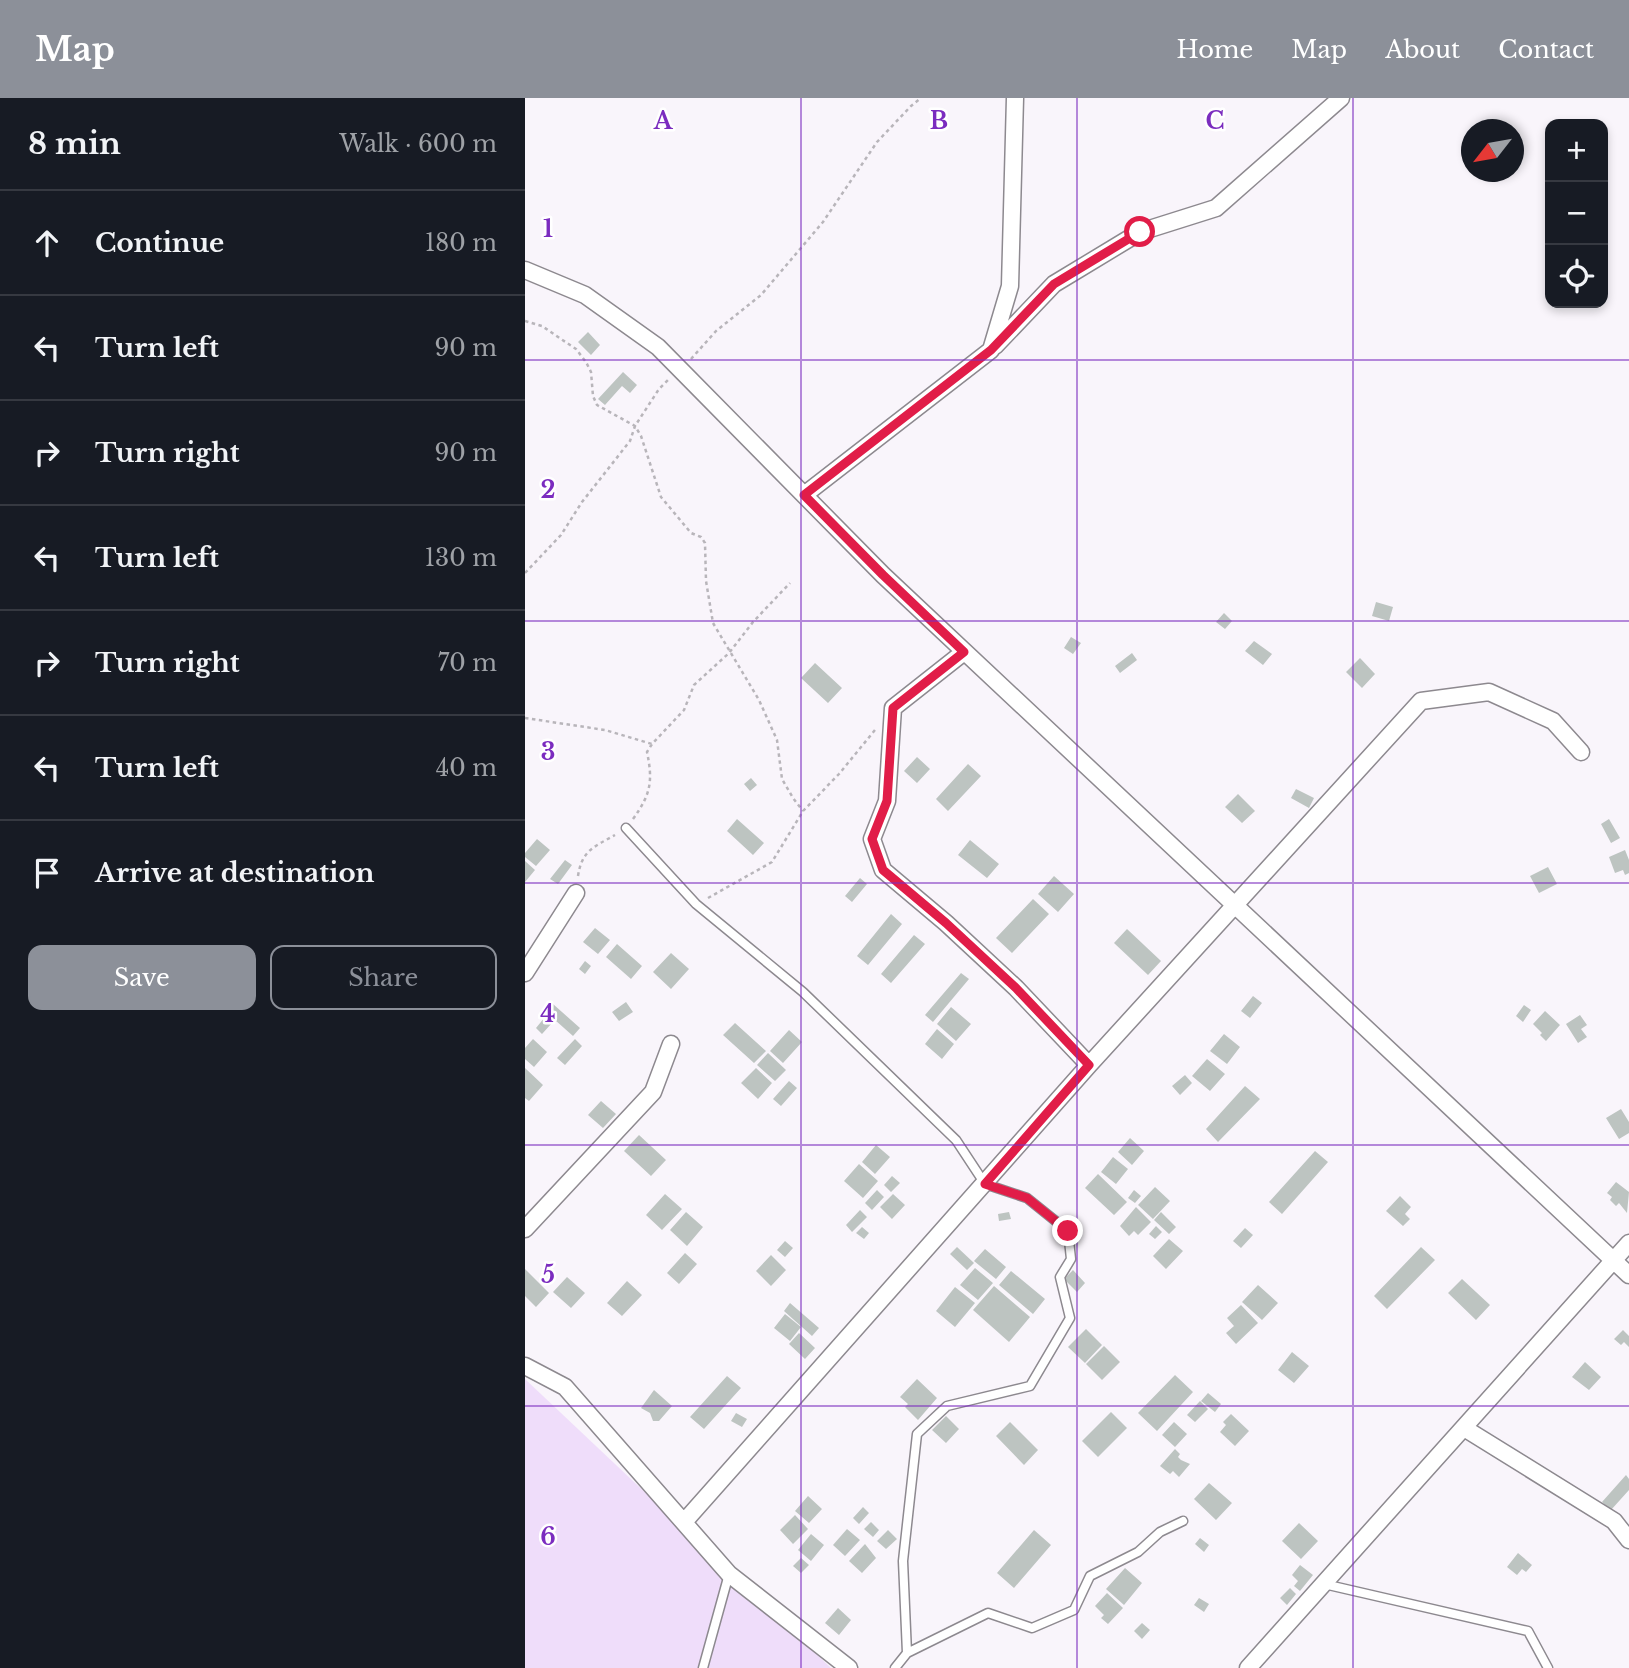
<!DOCTYPE html>
<meta charset="utf-8">
<style>
:root{--surface:#171b24;--page:#20242c;--text:#f1f3f6;--muted:#9ea1a6;--line:#363941;--accent:#8c9099}
body{margin:0;font-family:"Libre Baskerville",serif;background:var(--page);color:var(--text)}
.controls{position:absolute;right:21px;top:21px;display:grid;overflow:hidden;border-radius:14px;box-shadow:0 4px 10px #0003}
.controls button{width:63px;height:63px;display:grid;place-items:center;padding:0;border:0;border-bottom:2px solid var(--line);background:var(--surface);color:var(--text);font:35px sans-serif}
.compass{position:absolute;left:936px;top:21px;width:63px;height:63px;border-radius:50%;background:var(--surface);box-shadow:0 4px 10px #0003;rotate:239deg}
.stop{position:absolute;width:21px;height:21px;margin:-16px;border:5px solid #e11d48;border-radius:50%;background:#fff}
.stop.end{background:#e11d48;border-color:#fff;box-shadow:0 2px 7px #0008}
.list{margin:0;padding:0;list-style:none}
h2{display:flex;justify-content:space-between;align-items:center;height:91px;margin:0;padding:0 28px;font-size:30px}
h2 small{font-size:23px;font-weight:400;color:var(--muted)}
.list li{display:grid;grid-template-columns:46px 1fr auto;gap:21px;align-items:center;box-sizing:border-box;height:105px;padding:0 28px;border-top:2px solid var(--line)}
.list b{display:block;font-size:26px;white-space:nowrap}
.list em{font-size:23px;font-style:normal;color:var(--muted)}
.actions{display:flex;gap:14px;padding:21px 28px}
.actions a{flex:1;padding:16px 0;border:2px solid var(--accent);border-radius:14px;text-align:center;font-size:24px;color:var(--accent)}
.actions .main{background:var(--accent);color:#fff}
.icon{flex:none;width:38px;height:38px;fill:none;stroke:currentColor;stroke-width:2;stroke-linecap:round;stroke-linejoin:round}
.map{position:relative;flex:none;width:1104px;height:1570px;overflow:hidden}
header{display:flex;align-items:center;gap:42px;box-sizing:border-box;height:98px;padding:0 35px;background:var(--accent);color:#fff}
header strong{font-size:33px}
nav{display:flex;gap:38px;margin-inline-start:auto;font-size:24px}
main{display:flex}
aside{flex:1;background:var(--surface)}
.map>svg:first-child{display:block}
</style>
<header>
<strong>Map</strong>
<nav><a>Home</a><a>Map</a><a>About</a><a>Contact</a></nav>
</header>
<main>
<aside>
<h2>8 min<small>Walk · 600 m</small></h2>
<ul class="list">
<li><svg class="icon" aria-label="ahead" viewBox="0 0 24 24"><path d="M12 20V5M6 11l6-6 6 6"/></svg><div><b>Continue</b></div><em>180 m</em></li>
<li><svg class="icon" aria-label="left" viewBox="0 0 24 24"><path d="M17 20v-9H6M10 6l-5 5 5 5"/></svg><div><b>Turn left</b></div><em>90 m</em></li>
<li><svg class="icon" aria-label="right" viewBox="0 0 24 24"><path d="M7 20v-9h11M14 6l5 5-5 5"/></svg><div><b>Turn right</b></div><em>90 m</em></li>
<li><svg class="icon" aria-label="left" viewBox="0 0 24 24"><path d="M17 20v-9H6M10 6l-5 5 5 5"/></svg><div><b>Turn left</b></div><em>130 m</em></li>
<li><svg class="icon" aria-label="right" viewBox="0 0 24 24"><path d="M7 20v-9h11M14 6l5 5-5 5"/></svg><div><b>Turn right</b></div><em>70 m</em></li>
<li><svg class="icon" aria-label="left" viewBox="0 0 24 24"><path d="M17 20v-9H6M10 6l-5 5 5 5"/></svg><div><b>Turn left</b></div><em>40 m</em></li>
<li><svg class="icon" aria-label="arrive" viewBox="0 0 24 24"><path d="M6 21V4h12l-3 4 3 4H6"/></svg><div><b>Arrive at destination</b></div></li>
</ul>
<div class="actions"><a class="main">Save</a><a>Share</a></div>
</aside>
<div class="map">
<svg width="1104" height="1570" viewBox="0 0 1104 1570">
<rect width="100%" height="100%" fill="#f9f5fb"/>
<path fill="#efddfa" d="M 0,1281 L 306,1570 L 0,1570 Z"/>
<path fill="#bdc4c1" d="M 63,234 L 75,247 L 66,257 L 53,244 Z
M 98,274 L 112,287 L 105,295 L 97,288 L 80,307 L 73,301 Z
M 851,504 L 868,509 L 864,523 L 847,518 Z
M 699,515 L 707,523 L 700,531 L 691,524 Z
M 546,539 L 556,545 L 548,556 L 539,550 Z
M 729,543 L 747,556 L 738,567 L 720,553 Z
M 607,555 L 612,562 L 595,575 L 590,568 Z
M 835,560 L 850,576 L 837,590 L 821,574 Z
M 290,565 L 317,590 L 303,605 L 276,580 Z
M 392,659 L 405,671 L 392,685 L 379,673 Z
M 443,666 L 456,678 L 423,713 L 411,701 Z
M 226,680 L 232,687 L 225,693 L 219,686 Z
M 771,691 L 789,700 L 784,710 L 766,700 Z
M 713,696 L 730,713 L 717,725 L 700,709 Z
M 212,721 L 239,745 L 228,757 L 202,733 Z
M 1084,721 L 1095,740 L 1086,745 L 1076,726 Z
M 12,741 L 25,752 L 11,768 L 0,759 L 0,755 Z
M 445,742 L 474,766 L 462,780 L 433,757 Z
M 1100,752 L 1104,762 L 1104,775 L 1100,777 L 1098,772 L 1090,775 L 1084,759 Z
M 40,762 L 47,767 L 33,786 L 25,781 Z
M 0,763 L 10,772 L 0,784 Z
M 1023,769 L 1032,786 L 1014,795 L 1005,778 Z
M 529,778 L 549,796 L 533,814 L 513,796 Z
M 335,780 L 342,786 L 327,804 L 320,798 Z
M 508,801 L 524,816 L 487,855 L 471,840 Z
M 366,816 L 377,826 L 343,867 L 332,858 Z
M 70,830 L 85,842 L 73,856 L 58,844 Z
M 602,831 L 636,863 L 623,877 L 589,845 Z
M 389,837 L 400,846 L 366,885 L 356,876 Z
M 92,846 L 117,868 L 106,881 L 81,859 Z
M 146,855 L 164,871 L 146,891 L 128,874 Z
M 60,863 L 66,868 L 60,876 L 54,871 Z
M 436,875 L 444,881 L 408,924 L 400,917 Z
M 728,898 L 737,905 L 725,920 L 716,913 Z
M 101,904 L 108,914 L 94,923 L 87,914 Z
M 28,906 L 55,930 L 48,938 L 21,914 Z
M 999,907 L 1006,912 L 998,924 L 991,918 Z
M 426,909 L 446,926 L 431,943 L 412,926 Z
M 1020,913 L 1035,927 L 1021,943 L 1015,937 L 1017,935 L 1008,926 Z
M 1055,917 L 1062,927 L 1056,931 L 1062,939 L 1053,945 L 1041,926 Z
M 20,919 L 27,925 L 17,936 L 11,930 Z
M 210,925 L 241,953 L 229,965 L 198,937 Z
M 412,931 L 429,946 L 417,961 L 400,946 Z
M 264,932 L 277,944 L 258,965 L 245,953 Z
M 699,936 L 715,949 L 702,966 L 685,953 Z
M 8,941 L 22,954 L 9,969 L 0,961 L 0,950 Z
M 50,941 L 57,948 L 40,967 L 32,960 Z
M 243,955 L 261,972 L 250,983 L 232,967 Z
M 682,961 L 700,976 L 685,993 L 667,978 Z
M 0,970 L 18,987 L 4,1003 L 0,1000 Z
M 231,970 L 247,985 L 233,1001 L 216,985 Z
M 660,977 L 667,985 L 655,997 L 647,988 Z
M 264,983 L 272,990 L 256,1008 L 248,1001 Z
M 720,988 L 735,1001 L 693,1044 L 681,1031 Z
M 76,1003 L 91,1016 L 78,1030 L 63,1017 Z
M 1096,1011 L 1104,1024 L 1104,1035 L 1094,1041 L 1081,1020 Z
M 114,1037 L 141,1062 L 126,1078 L 99,1053 Z
M 605,1040 L 619,1053 L 607,1067 L 593,1054 Z
M 351,1047 L 365,1059 L 350,1076 L 337,1064 Z
M 790,1053 L 803,1064 L 757,1116 L 744,1104 Z
M 588,1059 L 603,1071 L 591,1086 L 576,1074 Z
M 334,1066 L 353,1083 L 338,1100 L 319,1083 Z
M 573,1076 L 602,1104 L 589,1117 L 560,1090 Z
M 367,1078 L 375,1085 L 366,1094 L 359,1087 Z
M 1091,1084 L 1104,1094 L 1102,1115 L 1094,1105 L 1091,1108 L 1085,1102 L 1087,1099 L 1082,1095 Z
M 630,1089 L 645,1103 L 628,1121 L 613,1107 Z
M 352,1092 L 359,1099 L 347,1112 L 340,1105 Z
M 609,1092 L 616,1098 L 610,1105 L 603,1100 Z
M 140,1096 L 157,1111 L 137,1132 L 121,1117 Z
M 368,1096 L 380,1107 L 367,1121 L 355,1109 Z
M 875,1098 L 886,1109 L 880,1116 L 885,1121 L 878,1128 L 861,1113 Z
M 611,1109 L 626,1124 L 613,1137 L 609,1133 L 604,1138 L 595,1128 Z
M 335,1112 L 342,1119 L 327,1134 L 321,1127 Z
M 161,1114 L 178,1129 L 162,1148 L 145,1132 Z
M 484,1114 L 486,1121 L 474,1123 L 473,1116 Z
M 636,1114 L 651,1129 L 644,1136 L 629,1122 Z
M 631,1128 L 637,1134 L 630,1141 L 624,1136 Z
M 337,1129 L 344,1135 L 339,1141 L 331,1135 Z
M 720,1130 L 728,1137 L 716,1150 L 708,1143 Z
M 644,1141 L 658,1153 L 641,1171 L 628,1158 Z
M 260,1143 L 268,1150 L 260,1159 L 252,1152 Z
M 432,1149 L 449,1165 L 442,1172 L 425,1156 Z
M 896,1149 L 910,1162 L 862,1211 L 849,1198 Z
M 460,1151 L 481,1169 L 471,1181 L 449,1163 Z
M 160,1155 L 172,1166 L 154,1186 L 142,1175 Z
M 246,1157 L 261,1172 L 246,1188 L 231,1173 Z
M 450,1170 L 468,1185 L 453,1202 L 435,1187 Z
M 0,1171 L 24,1195 L 11,1209 L 0,1198 Z
M 548,1172 L 560,1185 L 552,1194 L 539,1181 Z
M 486,1173 L 520,1201 L 508,1216 L 474,1187 Z
M 42,1179 L 60,1195 L 46,1210 L 28,1194 Z
M 937,1181 L 965,1207 L 951,1222 L 923,1195 Z
M 102,1183 L 117,1197 L 97,1218 L 82,1205 Z
M 733,1187 L 753,1205 L 737,1222 L 717,1204 Z
M 469,1188 L 505,1219 L 484,1244 L 448,1212 Z
M 430,1189 L 450,1205 L 430,1229 L 411,1213 Z
M 265,1205 L 294,1230 L 287,1238 L 259,1213 Z
M 716,1207 L 733,1225 L 711,1246 L 701,1235 L 709,1228 L 702,1220 Z
M 260,1216 L 276,1229 L 265,1243 L 249,1230 Z
M 561,1231 L 577,1247 L 560,1265 L 543,1249 Z
M 1098,1232 L 1104,1238 L 1104,1249 L 1099,1244 L 1096,1247 L 1089,1241 Z
M 274,1235 L 290,1250 L 280,1261 L 264,1246 Z
M 579,1248 L 595,1264 L 577,1282 L 561,1266 Z
M 767,1254 L 784,1268 L 769,1285 L 753,1272 Z
M 1060,1264 L 1076,1279 L 1064,1292 L 1047,1279 Z
M 650,1277 L 668,1294 L 632,1333 L 613,1315 Z
M 202,1278 L 216,1290 L 179,1331 L 165,1319 Z
M 392,1281 L 412,1300 L 393,1322 L 380,1309 L 383,1306 L 375,1299 Z
M 129,1292 L 147,1308 L 134,1323 L 128,1323 L 125,1315 L 116,1310 Z
M 683,1295 L 696,1306 L 690,1314 L 676,1303 Z
M 675,1303 L 683,1311 L 670,1324 L 662,1317 Z
M 586,1314 L 602,1330 L 573,1359 L 557,1343 Z
M 211,1315 L 222,1321 L 217,1329 L 206,1323 Z
M 706,1316 L 724,1333 L 710,1348 L 695,1334 L 701,1327 L 698,1324 Z
M 421,1318 L 434,1331 L 421,1345 L 407,1332 Z
M 485,1324 L 513,1352 L 499,1367 L 471,1338 Z
M 649,1324 L 662,1336 L 650,1349 L 637,1337 Z
M 650,1351 L 655,1356 L 653,1359 L 656,1362 L 665,1366 L 654,1379 L 648,1373 L 645,1376 L 635,1368 Z
M 1101,1377 L 1104,1381 L 1104,1392 L 1086,1412 L 1077,1404 Z
M 684,1385 L 707,1405 L 691,1422 L 669,1401 Z
M 283,1398 L 297,1411 L 284,1425 L 270,1413 Z
M 338,1409 L 344,1415 L 334,1426 L 328,1420 Z
M 270,1417 L 283,1431 L 268,1446 L 255,1432 Z
M 346,1424 L 354,1432 L 348,1439 L 339,1431 Z
M 774,1425 L 793,1443 L 776,1461 L 757,1443 Z
M 322,1431 L 335,1442 L 320,1458 L 308,1447 Z
M 363,1432 L 372,1441 L 361,1451 L 352,1443 Z
M 509,1432 L 526,1447 L 489,1490 L 472,1475 Z
M 286,1436 L 299,1447 L 286,1463 L 273,1452 Z
M 675,1440 L 684,1447 L 679,1454 L 670,1446 Z
M 340,1446 L 351,1460 L 337,1475 L 324,1463 Z
M 993,1455 L 1007,1467 L 1001,1474 L 997,1471 L 992,1477 L 982,1469 Z
M 276,1460 L 284,1467 L 276,1475 L 268,1468 Z
M 775,1467 L 788,1477 L 775,1493 L 769,1488 L 773,1483 L 767,1477 Z
M 600,1470 L 617,1485 L 599,1507 L 581,1491 Z
M 765,1490 L 771,1496 L 762,1507 L 755,1500 Z
M 582,1495 L 598,1510 L 583,1526 L 576,1520 L 579,1517 L 570,1508 Z
M 674,1500 L 684,1506 L 679,1514 L 669,1507 Z
M 313,1510 L 326,1522 L 314,1537 L 300,1525 Z
M 617,1525 L 625,1532 L 617,1541 L 609,1533 Z"/>
<g fill="none" stroke-linecap="round" stroke-linejoin="round">
<g stroke="#8d898f" stroke-width="11">
<path id="lane" d="M 101,730 L 171,806 L 278,894 L 431,1042 L 460,1086 L 502,1100 L 543,1133 L 546,1161 L 535,1179 L 545,1220 L 505,1288 L 422,1308 L 392,1336 L 378,1463 L 382,1555 L 370,1570
M 799,1486 L 1003,1533 L 1023,1570
M 382,1555 L 463,1515 L 507,1530 L 549,1512 L 565,1478 L 613,1454 L 635,1434 L 658,1423
M 178,1570 L 204,1476"/>
</g>
<g stroke="#8d898f" stroke-width="19">
<path id="street" d="M 0,172 L 60,197 L 133,249 L 358,477 L 1104,1177
M 470,248 L 529,186 L 615,134 L 691,110 L 816,0
M 279,397 L 466,252 L 485,188 L 490,0
M 439,554 L 368,610 L 362,703 L 347,741 L 358,772 L 421,825 L 491,890 L 564,967
M 0,875 L 51,795
M 0,1131 L 128,994 L 146,946
M 0,1268 L 40,1289 L 204,1476 L 324,1570
M 939,1330 L 1089,1423 L 1104,1442
M 159,1424 L 564,967 L 896,603 L 964,594 L 1028,623 L 1056,654
M 723,1570 L 1104,1145"/>
</g>
<path stroke="#b8b5ba" stroke-width="2.5" stroke-dasharray="3.5 3.5" stroke-linecap="butt" d="M 0,223 L 17,228 L 36,241 L 51,251 L 61,264 L 66,274 L 68,298 L 72,307 L 110,328 L 116,338 L 136,399 L 166,435 L 176,439 L 180,445 L 181,483 L 188,525 L 234,602 L 252,642 L 257,681 L 268,700 L 278,713
M 166,261 L 191,233 L 236,197 L 298,124 L 352,44 L 386,8 L 396,0
M 0,475 L 36,437 L 57,404 L 105,343 L 110,328 L 134,291 L 143,282
M 0,620 L 80,632 L 127,646
M 108,721 C 126,696 128,683 122,654 L 127,646 L 159,612 L 169,587 L 204,555 L 228,524 L 265,485
M 53,778 C 57,752 69,749 90,737
M 183,800 L 247,764 L 278,713 L 314,676 L 350,632"/>
<use href="#lane" stroke="#fff" stroke-width="8"/>
<use href="#street" stroke="#fff" stroke-width="16"/>
</g>
<g fill="none" stroke-linecap="round" stroke-linejoin="round">
<path stroke="#e11d48" stroke-width="9" d="M 543,1133 L 502,1100 L 460,1086 L 564,967 L 491,890 L 421,825 L 358,772 L 347,741 L 362,703 L 368,610 L 439,554 L 358,477 L 279,397 L 466,252 L 529,186 L 615,134"/>
</g>
<path fill="none" stroke="#7b2cbf" stroke-width="2" stroke-opacity="0.55" d="M 276,0 L 276,1570M 552,0 L 552,1570M 828,0 L 828,1570M 0,262 L 1104,262M 0,523 L 1104,523M 0,785 L 1104,785M 0,1047 L 1104,1047M 0,1308 L 1104,1308"/>
<g font-size="23" text-anchor="middle" font-weight="bold" fill="#7b2cbf" stroke="#fff" stroke-width="5" stroke-linejoin="round" paint-order="stroke">
<text x="138" y="31">A</text>
<text x="414" y="31">B</text>
<text x="690" y="31">C</text>
<text x="23" y="139">1</text>
<text x="23" y="400">2</text>
<text x="23" y="662">3</text>
<text x="23" y="924">4</text>
<text x="23" y="1185">5</text>
<text x="23" y="1447">6</text>
</g>
</svg>
<div class="controls">
<button>+</button>
<button>−</button>
<button><svg class="icon" aria-label="locate" viewBox="0 0 24 24"><circle cx="12" cy="12" r="6"/><path d="M12 2v4M12 18v4M2 12h4M18 12h4"/></svg></button>
</div>
<svg class="compass" viewBox="-18 -18 36 36"><path d="M0-13l5 13h-10z" fill="#e53935"/><path d="M0 13l5-13h-10z" fill="#9ea1a6"/></svg>
<div class="stop" style="left:615px;top:134px"></div>
<div class="stop end" style="left:543px;top:1133px"></div>
</div>
</main>
